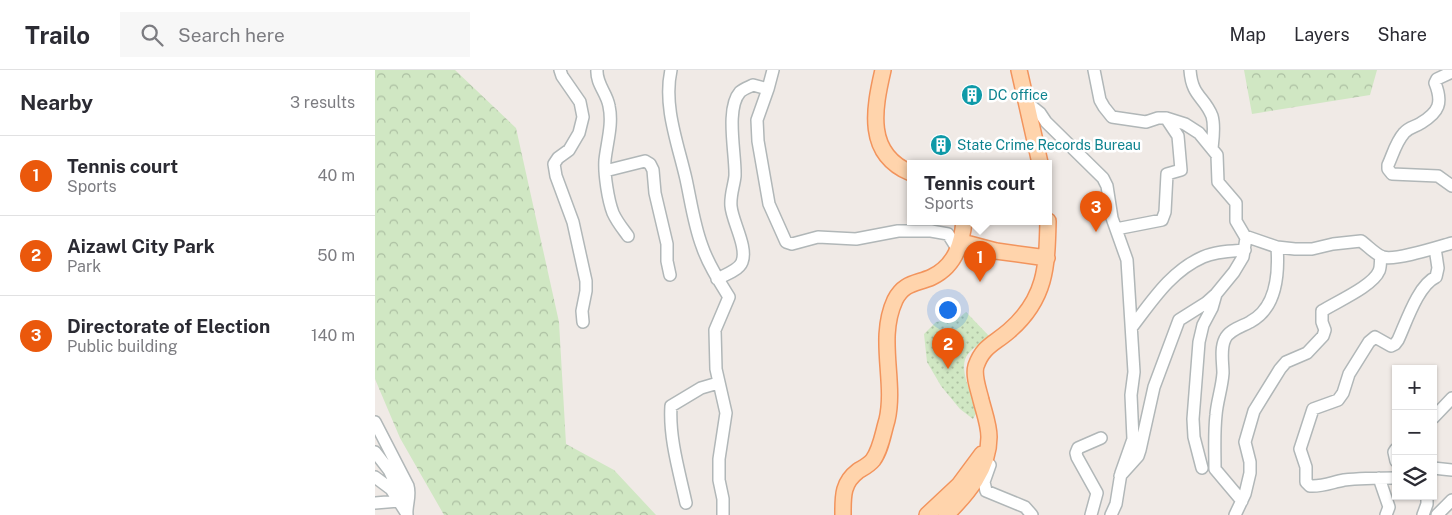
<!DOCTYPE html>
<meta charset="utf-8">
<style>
:root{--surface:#fff;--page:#f7f7f7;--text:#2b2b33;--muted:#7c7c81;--line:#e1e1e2;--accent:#ea580c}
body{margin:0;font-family:"Public Sans",sans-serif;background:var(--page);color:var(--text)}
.controls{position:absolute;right:15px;bottom:15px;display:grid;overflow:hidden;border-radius:0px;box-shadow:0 1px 4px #0004}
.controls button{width:45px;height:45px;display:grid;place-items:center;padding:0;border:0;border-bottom:1px solid var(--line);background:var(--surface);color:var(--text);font:25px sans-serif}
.you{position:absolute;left:572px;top:239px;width:18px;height:18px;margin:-12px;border:4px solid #fff;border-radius:50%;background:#1a73e8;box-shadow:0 0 0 8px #1a73e833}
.badge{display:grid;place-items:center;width:32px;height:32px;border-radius:50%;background:var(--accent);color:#fff;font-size:16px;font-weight:700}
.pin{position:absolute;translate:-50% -41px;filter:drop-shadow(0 1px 2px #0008)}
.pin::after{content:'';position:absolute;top:26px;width:18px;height:15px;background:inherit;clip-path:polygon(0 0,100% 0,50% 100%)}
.popup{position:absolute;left:532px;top:90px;width:145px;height:65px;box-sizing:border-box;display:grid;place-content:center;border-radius:0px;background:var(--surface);filter:drop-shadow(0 1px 4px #0005);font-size:16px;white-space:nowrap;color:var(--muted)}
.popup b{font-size:19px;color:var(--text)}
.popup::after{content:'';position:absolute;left:50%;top:100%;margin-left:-10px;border:10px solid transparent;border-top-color:var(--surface)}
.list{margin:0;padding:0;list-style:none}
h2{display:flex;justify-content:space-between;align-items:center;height:65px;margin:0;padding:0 20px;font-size:21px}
h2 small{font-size:16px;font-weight:400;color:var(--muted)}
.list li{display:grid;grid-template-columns:32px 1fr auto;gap:15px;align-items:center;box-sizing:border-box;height:80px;padding:0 20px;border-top:1px solid var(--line)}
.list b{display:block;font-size:19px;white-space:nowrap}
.list p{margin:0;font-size:16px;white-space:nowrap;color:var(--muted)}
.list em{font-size:16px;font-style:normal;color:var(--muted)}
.icon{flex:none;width:28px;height:28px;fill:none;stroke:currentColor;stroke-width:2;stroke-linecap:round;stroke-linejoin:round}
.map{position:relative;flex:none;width:1077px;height:445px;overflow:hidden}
header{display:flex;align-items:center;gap:30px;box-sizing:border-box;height:70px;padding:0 25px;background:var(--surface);border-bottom:1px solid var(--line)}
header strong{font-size:24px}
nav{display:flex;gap:28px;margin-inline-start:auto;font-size:18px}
.search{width:350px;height:45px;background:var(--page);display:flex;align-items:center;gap:12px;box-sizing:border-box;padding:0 18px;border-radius:0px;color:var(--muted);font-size:19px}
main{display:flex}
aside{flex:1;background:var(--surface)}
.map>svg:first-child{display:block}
</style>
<header>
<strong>Trailo</strong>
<div class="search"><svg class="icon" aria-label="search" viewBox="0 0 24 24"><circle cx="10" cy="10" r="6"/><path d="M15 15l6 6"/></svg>Search here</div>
<nav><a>Map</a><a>Layers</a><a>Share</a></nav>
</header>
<main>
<aside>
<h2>Nearby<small>3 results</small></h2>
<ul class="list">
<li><span class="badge">1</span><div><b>Tennis court</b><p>Sports</p></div><em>40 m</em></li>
<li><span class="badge">2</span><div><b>Aizawl City Park</b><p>Park</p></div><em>50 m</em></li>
<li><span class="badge">3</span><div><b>Directorate of Election</b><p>Public building</p></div><em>140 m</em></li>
</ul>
</aside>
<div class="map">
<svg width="1077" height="445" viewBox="0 0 1077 445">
<defs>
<pattern id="grass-dots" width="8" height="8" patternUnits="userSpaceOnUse" patternTransform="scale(1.25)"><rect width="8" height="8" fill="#d0e7c3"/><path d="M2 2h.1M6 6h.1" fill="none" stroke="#acbfa2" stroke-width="1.8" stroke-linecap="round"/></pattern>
<pattern id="forest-crowns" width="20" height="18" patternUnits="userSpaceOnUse" patternTransform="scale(1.25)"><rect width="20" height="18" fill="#d0e7c3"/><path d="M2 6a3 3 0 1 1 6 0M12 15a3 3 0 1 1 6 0" fill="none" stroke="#acbfa2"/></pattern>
</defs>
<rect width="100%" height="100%" fill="#f0eae6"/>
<path fill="url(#grass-dots)" d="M 591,242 L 614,266 C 608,272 599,277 593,284 C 582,297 597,326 603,340 L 598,349 L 585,339 L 566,316 L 552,292 L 549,264 L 561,252 L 585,247 Z"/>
<path fill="url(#forest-crowns)" d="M 0,0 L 80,0 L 141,58 L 184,252 L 191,374 L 239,400 L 281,445 L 69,445 L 25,368 L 0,309 Z
M 869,0 L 1002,0 L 995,25 L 877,44 Z"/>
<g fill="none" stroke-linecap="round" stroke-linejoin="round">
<g stroke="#b1b7b8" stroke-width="14">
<path id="minor" d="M 185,0 L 187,6 L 205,32 L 208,47 L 204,63 L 194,80 L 183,88 L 179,94 L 181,106 L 198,152 L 211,211 L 211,221 L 207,241 L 208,252
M 222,0 C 221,14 232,23 234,36 C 238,54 232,72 230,90 C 229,104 233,130 238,143 C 242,152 248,159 253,166
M 296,0 C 288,36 303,74 311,109 C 316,132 319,155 327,176 C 333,194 344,211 354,227 L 340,260 L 341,299 L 351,343 L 344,389 L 344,410 L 348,429 L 348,445
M 398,0 L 393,19 L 382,50 L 383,71 L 394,134 L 411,172 L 417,174 L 443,167 L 481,169 L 523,161 L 556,161 L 573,164 L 583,180
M 719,0 L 725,30 L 729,37 L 737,47 L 771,52 L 783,48 L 791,48 L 810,54 L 824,63 L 842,85 L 843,112 L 861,133 L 861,151 L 871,168 L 868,187 L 859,202 L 841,224 L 831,233 L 804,250 L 779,317 L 765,380 L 763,386 L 745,406
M 815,0 C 817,27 829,26 837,46 C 840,56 838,69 837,78
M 1077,2 L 1062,9 L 1060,13 C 1068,33 1064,42 1046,53 C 1040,57 1034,57 1029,63 C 1021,72 1018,84 1013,95 L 1013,99 L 1017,104 L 1063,106 L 1077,116
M 650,31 L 665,43 L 671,52 L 728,108 L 732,116 L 737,148 L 752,190 L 759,302 L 756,325 L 758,369 L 746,403 L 741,434 L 736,445
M 230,101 L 270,91 L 275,94 L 278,100 L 280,123 L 292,174 L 292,191 L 295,205
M 741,159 L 787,150 L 790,142 L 792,104 L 806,100 L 803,66 L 791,48
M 870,166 L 902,177 L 920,179 L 937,179 L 958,174 L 986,171 C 993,176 1001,185 1008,187 C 1020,191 1063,177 1077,173
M 342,209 C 350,205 364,200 367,192 C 373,177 357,151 356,136 C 355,125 359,116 360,106 C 361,85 350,39 365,22 C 368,19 374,17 378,15 L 393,19
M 757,257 C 777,231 796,201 828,187 C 841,181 857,181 870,180
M 1058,348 L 1077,328
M 0,352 L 33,416 C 36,426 31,435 32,445
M 1021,379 L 1019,382 L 1021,391
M 0,382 L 14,400 L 22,417 L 33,429
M 615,395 L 609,412 L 611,421 L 650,437 L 657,445
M 827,398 L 819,367 L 818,349 L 824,272 L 828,255 L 837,238 L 841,224
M 1058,398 L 1077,400
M 0,407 L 16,419 L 32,444
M 1004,408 L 1014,437 L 1011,445
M 1021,408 C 1003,408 987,408 969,410 C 958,412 947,417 935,416 L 931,412 L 931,397 L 925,379 L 938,339 L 963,330 L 968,323 L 974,304 L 994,272 L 1000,267 L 1016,276 L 1020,274 L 1023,270 C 1031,253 1043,215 1061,207 L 1063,198 L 1060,178
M 867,431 L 840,399 C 840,381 839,363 841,345 C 842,331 847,318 848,303 C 848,293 845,279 850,269 C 854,260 866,257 875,252 C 902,238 904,204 902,177
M 0,433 L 24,431
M 311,433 C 304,401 294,368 296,336 L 326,318 L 343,313
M 716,445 L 722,423 L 702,387 L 701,383 L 703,378 L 726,368
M 860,445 L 870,424 L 875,403 L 875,392 L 870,372 L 879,341 L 905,299 L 911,292 L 932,283 L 948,266 L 950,260 L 947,252 L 947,241 C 961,232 998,216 1004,201 C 1006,197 1005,191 1006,186
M 1048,445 L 1052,434 L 1052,426
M 1062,445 L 1077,430"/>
</g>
<g stroke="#f2945d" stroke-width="18">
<path id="major" d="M 508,0 C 499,39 490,84 536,103
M 644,0 L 665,93
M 587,172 L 621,181 L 672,188
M 468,445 C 468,427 467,413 483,401 C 488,398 494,395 498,390 C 506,379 508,363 512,350 C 521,311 502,269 520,230 C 529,212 542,214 557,207 C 580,196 587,174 589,151
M 552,445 L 584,415 L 607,384
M 571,445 C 592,424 614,399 614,367 C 614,355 609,342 606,330 C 604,321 598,306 601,296 C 608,276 619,274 634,261 C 671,229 672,197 673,151"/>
</g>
<use href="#minor" stroke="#fff" stroke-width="11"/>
<use href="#major" stroke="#ffd4ac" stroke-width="15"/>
</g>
<defs>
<g id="building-disc" transform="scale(1.125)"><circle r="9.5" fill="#0f9aa8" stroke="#fff"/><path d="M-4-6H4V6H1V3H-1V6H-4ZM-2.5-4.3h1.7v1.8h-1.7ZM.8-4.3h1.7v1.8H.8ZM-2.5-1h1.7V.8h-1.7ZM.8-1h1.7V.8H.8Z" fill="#fff"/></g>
</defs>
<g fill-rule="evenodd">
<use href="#building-disc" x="597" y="25"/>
<use href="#building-disc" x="566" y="75"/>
</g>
<g text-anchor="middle" stroke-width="5" stroke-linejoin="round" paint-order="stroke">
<g font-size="14" fill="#0d838f" stroke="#fff" text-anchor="start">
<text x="613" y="30">DC office</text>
<text x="582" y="80">State Crime Records Bureau</text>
</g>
</g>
</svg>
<div class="controls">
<button>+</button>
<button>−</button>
<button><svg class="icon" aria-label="layers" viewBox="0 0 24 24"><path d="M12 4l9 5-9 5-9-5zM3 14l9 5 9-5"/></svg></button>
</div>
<div class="you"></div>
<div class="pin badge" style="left:605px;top:212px">1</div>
<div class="popup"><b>Tennis court</b>Sports</div>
<div class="pin badge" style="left:573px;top:299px">2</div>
<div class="pin badge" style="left:721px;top:162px">3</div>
</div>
</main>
